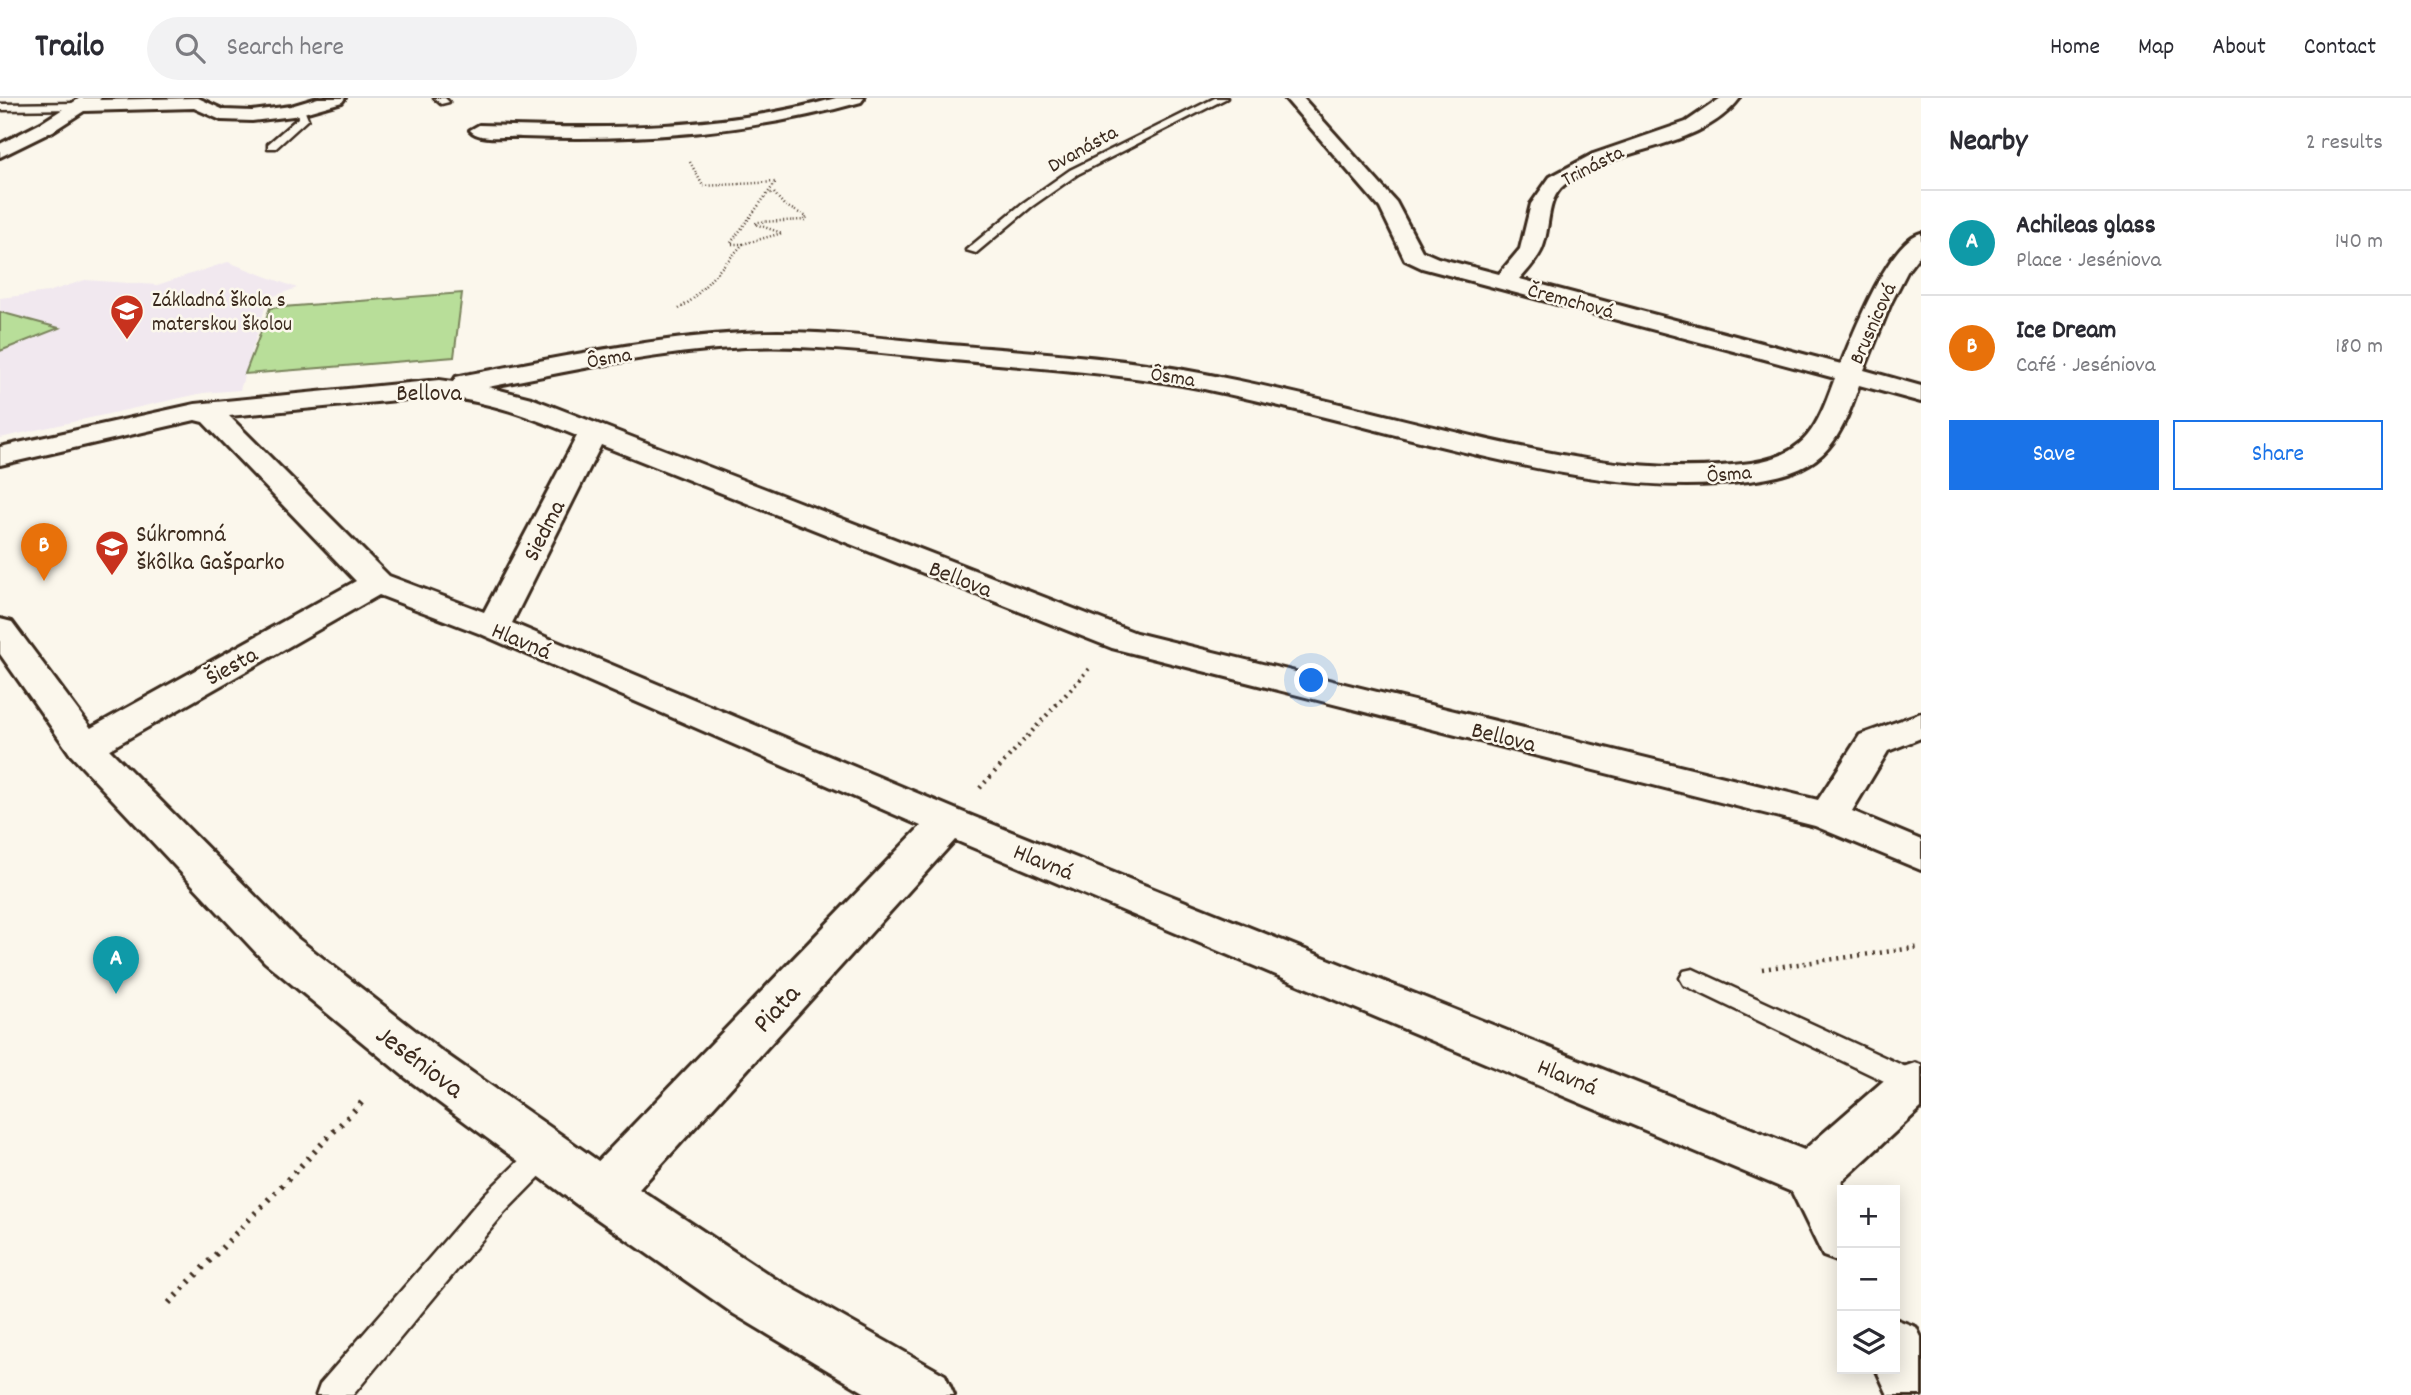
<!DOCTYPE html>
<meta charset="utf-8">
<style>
:root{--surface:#fff;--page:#f2f2f3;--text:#2b2b33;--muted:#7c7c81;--line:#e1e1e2;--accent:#1a73e8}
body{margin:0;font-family:Dekko,sans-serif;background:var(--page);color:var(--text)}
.controls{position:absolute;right:21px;bottom:21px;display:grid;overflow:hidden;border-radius:0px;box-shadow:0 4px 18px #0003}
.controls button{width:63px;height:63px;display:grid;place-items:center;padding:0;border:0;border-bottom:2px solid var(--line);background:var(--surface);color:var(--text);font:35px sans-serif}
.you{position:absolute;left:1312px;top:583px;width:24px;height:24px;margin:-18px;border:5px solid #fff;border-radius:50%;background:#1a73e8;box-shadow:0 0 0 10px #1a73e833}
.badge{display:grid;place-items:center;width:46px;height:46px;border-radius:50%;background:var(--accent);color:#fff;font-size:23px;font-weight:700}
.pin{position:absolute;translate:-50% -58px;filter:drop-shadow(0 2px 4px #0008)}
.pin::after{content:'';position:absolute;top:37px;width:24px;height:21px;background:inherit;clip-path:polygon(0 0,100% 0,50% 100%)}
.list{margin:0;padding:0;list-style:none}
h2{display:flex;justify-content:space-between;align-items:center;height:91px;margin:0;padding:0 28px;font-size:30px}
h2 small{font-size:23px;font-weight:400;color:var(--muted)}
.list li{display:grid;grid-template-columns:46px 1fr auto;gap:21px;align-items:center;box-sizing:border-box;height:105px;padding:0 28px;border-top:2px solid var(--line)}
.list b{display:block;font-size:26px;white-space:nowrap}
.list p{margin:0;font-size:23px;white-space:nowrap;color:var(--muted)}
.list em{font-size:23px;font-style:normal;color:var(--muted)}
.actions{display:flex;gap:14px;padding:21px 28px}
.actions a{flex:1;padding:16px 0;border:2px solid var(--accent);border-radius:0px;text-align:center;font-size:24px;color:var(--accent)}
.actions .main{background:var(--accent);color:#fff}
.icon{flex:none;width:38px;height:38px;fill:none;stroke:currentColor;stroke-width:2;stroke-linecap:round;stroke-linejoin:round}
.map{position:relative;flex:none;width:1921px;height:1297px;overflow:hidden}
header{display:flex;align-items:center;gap:42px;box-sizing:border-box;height:98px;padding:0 35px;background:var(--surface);border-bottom:2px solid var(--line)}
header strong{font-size:33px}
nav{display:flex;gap:38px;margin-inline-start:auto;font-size:24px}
.search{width:490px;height:63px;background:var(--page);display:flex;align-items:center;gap:18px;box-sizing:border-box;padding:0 24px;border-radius:38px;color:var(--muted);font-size:26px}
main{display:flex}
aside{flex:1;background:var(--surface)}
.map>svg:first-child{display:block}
</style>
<header>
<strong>Trailo</strong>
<div class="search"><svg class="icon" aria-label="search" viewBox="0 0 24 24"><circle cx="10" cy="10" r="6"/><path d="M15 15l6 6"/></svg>Search here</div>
<nav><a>Home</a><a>Map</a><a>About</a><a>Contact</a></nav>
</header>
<main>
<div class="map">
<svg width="1921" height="1297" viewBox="0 0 1921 1297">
<rect width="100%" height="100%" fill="#fbf7ec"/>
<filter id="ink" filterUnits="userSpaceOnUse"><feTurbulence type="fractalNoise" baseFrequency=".0143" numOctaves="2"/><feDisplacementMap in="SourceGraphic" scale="14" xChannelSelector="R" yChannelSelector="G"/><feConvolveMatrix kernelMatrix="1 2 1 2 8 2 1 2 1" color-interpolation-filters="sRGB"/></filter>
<g filter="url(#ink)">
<path fill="#f1e8ef" d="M 228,164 L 297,190 L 268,200 L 240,292 L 203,295 L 0,340 L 0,200 L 48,194 L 85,182 L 157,187 Z"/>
<path fill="#b8de99" stroke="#7a845c" stroke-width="2" d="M 462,195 L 454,259 L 245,276 L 270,210 Z
M 0,214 L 59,230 L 0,253 Z"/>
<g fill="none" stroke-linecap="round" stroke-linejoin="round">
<g stroke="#3b2a1e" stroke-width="5">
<path id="service" d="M 434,0 L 445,0 L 449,4 L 441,6 Z
M 1215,0 L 1227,0 L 1078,76 L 1031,109 L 976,155 L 966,152 L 1023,105 L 1070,72 Z
M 0,6 L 80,5 L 85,8 L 80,11 L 0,12 Z
M 297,9 L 303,9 L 308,21 L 276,50 L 268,50 L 268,46 L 298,20 Z
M 1693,871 L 1921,976 L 1921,994 L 1915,996 L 1905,993 L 1684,887 L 1680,880 L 1684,873 Z
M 546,1042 L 556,1046 L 560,1054 L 556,1062 L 505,1114 L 353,1297 L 316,1297 L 320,1286 L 485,1096 L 536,1046 Z"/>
</g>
<g stroke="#3b2a1e" stroke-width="6">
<path id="minor" d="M 80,0 L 101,0 L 99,2 L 198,0 L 224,12 L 252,13 L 291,8 L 318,0 L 345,0 L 342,4 L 293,18 L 252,23 L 221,22 L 194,10 L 84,13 L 53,33 L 0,59 L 0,46 L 41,25 Z
M 836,0 L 864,0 L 861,4 C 747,36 639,43 521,39 C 508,38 479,43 470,32 L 479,27 C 599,31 719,33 836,0 Z
M 1285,0 L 1303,0 L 1396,104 L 1422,153 L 1438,160 L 1499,176 L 1520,151 L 1531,106 L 1550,79 L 1593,56 L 1686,24 L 1721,0 L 1740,0 C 1699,54 1615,46 1564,87 C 1545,103 1551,130 1542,151 C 1537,162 1528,172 1520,181 L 1841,266 C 1853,236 1889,143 1921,135 L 1921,155 L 1908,172 L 1891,205 L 1864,272 L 1921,288 L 1921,304 L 1859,287 C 1837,352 1820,374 1749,383 C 1643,397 1539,372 1436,347 C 1359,328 1282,307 1204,291 C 1122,275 1037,270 954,262 C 884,256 815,246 745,249 C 658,254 573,272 488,289 L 531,300 L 1136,535 L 1818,702 L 1860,637 L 1921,615 L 1921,640 L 1888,653 L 1852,713 L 1921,742 L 1921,772 L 1815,728 L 1112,550 L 601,347 L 512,525 L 962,714 L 1804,1052 L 1897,971 L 1915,965 L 1921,967 L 1921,1010 L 1841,1084 L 1845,1092 L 1842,1092 L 1842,1165 L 1823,1158 L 1792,1094 L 955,742 L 621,1111 L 602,1118 L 583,1111 L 575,1095 L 583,1079 L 921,728 L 481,536 L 379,497 L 99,657 L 85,661 L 71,657 L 66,649 L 71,641 L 356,483 L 203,324 L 195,322 L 0,367 L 0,349 L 195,306 L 439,282 L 453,284 L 456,279 L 465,277 C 557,260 649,240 742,235 C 812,231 881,240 950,247 C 1034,254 1118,259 1200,275 C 1280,290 1359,311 1438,330 C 1541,355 1645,379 1751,365 C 1807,357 1817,329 1835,280 L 1422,170 L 1405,162 L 1380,110 ZM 439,298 C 492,304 528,318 577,338 L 484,514 L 389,478 L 229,318 Z
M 1895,1221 L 1916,1229 L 1921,1239 L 1921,1297 L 1888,1297 L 1876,1271 L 1895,1271 Z"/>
</g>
<g stroke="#3b2a1e" stroke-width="6">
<path id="tertiary" d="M 0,521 L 12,524 L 99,641 L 297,840 L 440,952 L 621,1079 L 774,1180 L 945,1277 L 954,1297 L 869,1297 L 734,1216 L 583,1111 L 406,980 L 265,864 L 71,657 L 0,556 Z"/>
</g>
<path stroke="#3b2a1e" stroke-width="2.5" stroke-dasharray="1 2.5" stroke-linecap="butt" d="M 690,64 L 703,88 L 776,84 L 730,146
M 743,146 L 782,135 L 755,126 L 757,124 L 806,122 L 807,119 L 784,107 L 774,95 L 768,95
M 679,211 L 693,201 L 743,146 L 731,146"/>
<path stroke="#3b2a1e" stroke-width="3.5" stroke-dasharray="2 4.5" stroke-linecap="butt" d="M 1079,582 L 1090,570"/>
<path stroke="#3b2a1e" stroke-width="4.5" stroke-dasharray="2 5" stroke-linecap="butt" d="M 980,690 L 1081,580
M 1762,871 L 1921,849"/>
<path stroke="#3b2a1e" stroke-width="6" stroke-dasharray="2.5 7" stroke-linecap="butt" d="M 169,1205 L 364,1002"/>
<use href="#service" fill="#fbf7ec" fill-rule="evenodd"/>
<use href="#minor" fill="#fbf7ec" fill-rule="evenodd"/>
<use href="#tertiary" fill="#fbf7ec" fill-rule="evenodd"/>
</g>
</g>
<defs>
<g id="school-pin" transform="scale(1.75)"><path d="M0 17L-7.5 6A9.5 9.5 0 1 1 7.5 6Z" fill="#c8321e" stroke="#fbf7ec"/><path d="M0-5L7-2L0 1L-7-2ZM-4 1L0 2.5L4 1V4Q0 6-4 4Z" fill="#fff"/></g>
</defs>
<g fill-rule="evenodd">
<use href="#school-pin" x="127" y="213"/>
<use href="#school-pin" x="112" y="449"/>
</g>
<g text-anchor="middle" stroke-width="5" stroke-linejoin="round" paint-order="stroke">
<g font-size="21" fill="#3b2a1e" stroke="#fbf7ec">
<text transform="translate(1082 50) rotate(-29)" y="7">Dvanásta</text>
<text transform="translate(1592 67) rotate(-27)" y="7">Trinásta</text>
<text transform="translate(1571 202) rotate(15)" y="7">Čremchová</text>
<text transform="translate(1872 225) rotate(-66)" y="7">Brusnicová</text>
<text transform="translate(609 259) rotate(-10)" y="7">Ôsma</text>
<text transform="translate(1173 278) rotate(9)" y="7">Ôsma</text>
<text transform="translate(1729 375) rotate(-5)" y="7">Ôsma</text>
</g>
<g font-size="21" fill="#3b2a1e" stroke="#fbf7ec" text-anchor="start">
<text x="152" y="208">Základná škola s<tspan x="152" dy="24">materskou školou</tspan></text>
</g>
<g font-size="24" fill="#3b2a1e" stroke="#fbf7ec">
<text x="429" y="302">Bellova</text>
<text transform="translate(543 432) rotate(-63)" y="8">Siedma</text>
<text transform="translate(961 480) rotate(21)" y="8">Bellova</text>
<text transform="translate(522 542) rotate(23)" y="8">Hlavná</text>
<text transform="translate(231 567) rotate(-29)" y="8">Šiesta</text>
<text transform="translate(1504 638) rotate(14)" y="8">Bellova</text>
<text transform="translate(1044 763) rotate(22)" y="8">Hlavná</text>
<text transform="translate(1568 978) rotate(22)" y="8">Hlavná</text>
</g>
<g font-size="24" fill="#3b2a1e" stroke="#fbf7ec" text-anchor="start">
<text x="136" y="443">Súkromná<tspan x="136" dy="28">škôlka Gašparko</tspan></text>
</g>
<g font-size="28" fill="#3b2a1e" stroke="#fbf7ec">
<text transform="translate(775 909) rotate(-47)" y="10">Piata</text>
<text transform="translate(421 962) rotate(37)" y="10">Jeséniova</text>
</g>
</g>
</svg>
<div class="controls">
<button>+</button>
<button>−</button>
<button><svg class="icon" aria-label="layers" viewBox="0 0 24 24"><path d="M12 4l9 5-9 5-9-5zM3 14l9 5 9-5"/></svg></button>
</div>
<div class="you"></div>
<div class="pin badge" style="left:116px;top:896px;background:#0f9aa8">A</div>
<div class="pin badge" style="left:44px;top:483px;background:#e8710a">B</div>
</div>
<aside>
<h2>Nearby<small>2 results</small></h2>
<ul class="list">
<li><span class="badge" style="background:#0f9aa8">A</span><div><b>Achileas glass</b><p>Place · Jeséniova</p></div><em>140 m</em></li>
<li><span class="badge" style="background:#e8710a">B</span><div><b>Ice Dream</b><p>Café · Jeséniova</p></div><em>180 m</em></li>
</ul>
<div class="actions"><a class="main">Save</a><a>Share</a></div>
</aside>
</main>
